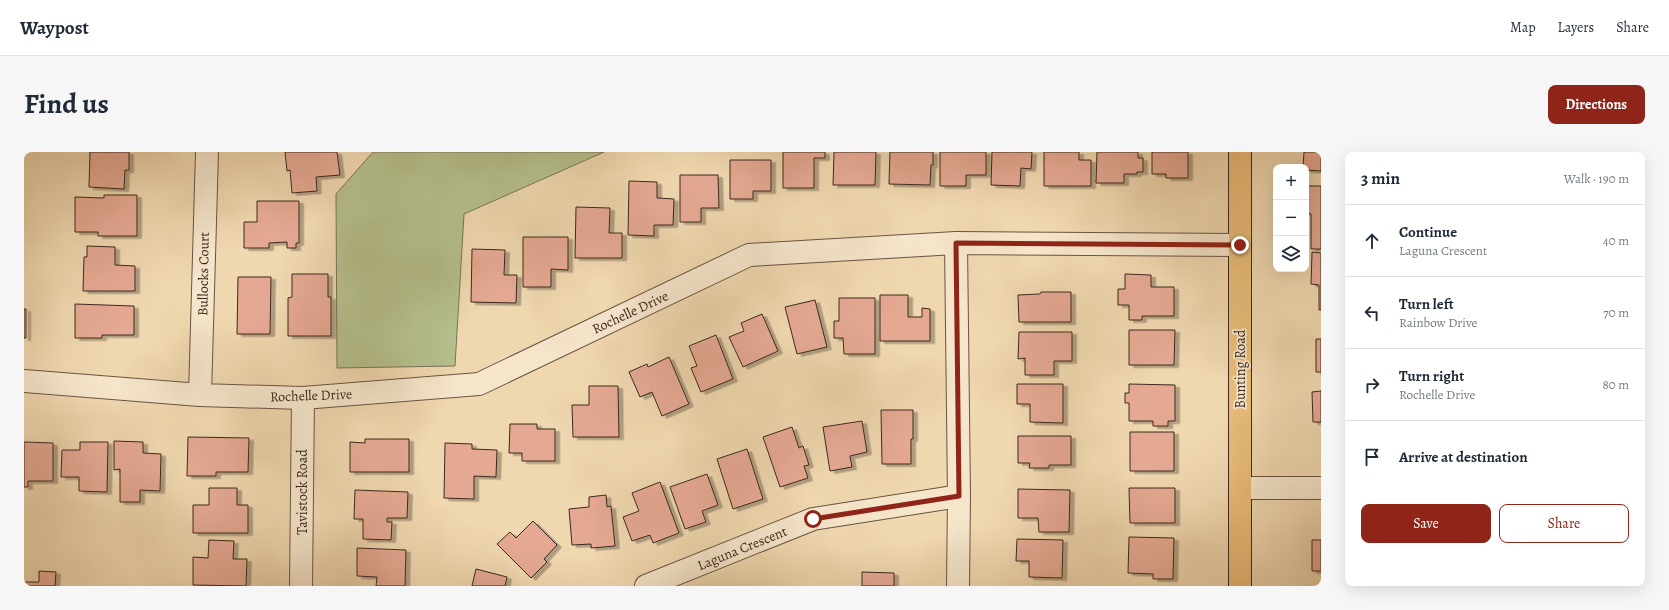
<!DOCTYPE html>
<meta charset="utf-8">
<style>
:root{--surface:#fff;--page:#f6f6f7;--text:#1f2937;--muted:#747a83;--line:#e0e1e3;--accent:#8f2418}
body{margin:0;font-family:Alegreya,serif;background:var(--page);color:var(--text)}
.controls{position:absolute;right:12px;top:12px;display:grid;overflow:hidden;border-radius:8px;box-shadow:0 4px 16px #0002}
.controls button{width:36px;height:36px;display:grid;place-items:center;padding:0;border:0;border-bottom:1px solid var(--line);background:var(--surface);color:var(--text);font:20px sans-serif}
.stop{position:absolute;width:12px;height:12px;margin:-9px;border:3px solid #8f2418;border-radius:50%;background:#fff}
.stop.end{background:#8f2418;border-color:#fff;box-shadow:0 1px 4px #0008}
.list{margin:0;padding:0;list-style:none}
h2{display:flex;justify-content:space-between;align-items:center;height:52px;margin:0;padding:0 16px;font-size:17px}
h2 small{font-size:13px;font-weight:400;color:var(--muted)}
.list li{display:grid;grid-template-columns:26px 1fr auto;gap:12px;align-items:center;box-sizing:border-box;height:72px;padding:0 16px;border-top:1px solid var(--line)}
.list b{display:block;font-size:15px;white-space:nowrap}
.list p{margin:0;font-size:13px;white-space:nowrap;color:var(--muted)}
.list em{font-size:13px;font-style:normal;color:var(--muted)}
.actions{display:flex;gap:8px;padding:12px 16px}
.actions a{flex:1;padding:9px 0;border:1px solid var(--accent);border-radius:8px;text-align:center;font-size:14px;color:var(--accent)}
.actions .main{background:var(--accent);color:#fff}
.icon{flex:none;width:22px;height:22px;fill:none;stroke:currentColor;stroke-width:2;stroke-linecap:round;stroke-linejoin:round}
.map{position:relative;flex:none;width:1297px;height:434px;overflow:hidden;border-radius:8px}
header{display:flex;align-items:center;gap:24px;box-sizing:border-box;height:56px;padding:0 20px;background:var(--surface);border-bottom:1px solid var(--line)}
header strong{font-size:19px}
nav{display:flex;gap:22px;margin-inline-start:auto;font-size:14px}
.intro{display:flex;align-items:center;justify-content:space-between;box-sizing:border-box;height:96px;padding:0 24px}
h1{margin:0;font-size:28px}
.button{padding:10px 18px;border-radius:8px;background:var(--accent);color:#fff;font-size:14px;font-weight:700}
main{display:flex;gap:24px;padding:0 24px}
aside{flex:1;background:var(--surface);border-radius:8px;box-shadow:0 4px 16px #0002}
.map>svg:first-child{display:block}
</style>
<header>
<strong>Waypost</strong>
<nav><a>Map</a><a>Layers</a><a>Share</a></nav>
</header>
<div class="intro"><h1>Find us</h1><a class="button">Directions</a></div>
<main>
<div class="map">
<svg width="1297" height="434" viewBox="0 0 1297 434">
<defs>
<filter id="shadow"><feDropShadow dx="4.5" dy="2.5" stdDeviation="0" flood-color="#0004"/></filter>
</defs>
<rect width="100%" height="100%" fill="#efd7af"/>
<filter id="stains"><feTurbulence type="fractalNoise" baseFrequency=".005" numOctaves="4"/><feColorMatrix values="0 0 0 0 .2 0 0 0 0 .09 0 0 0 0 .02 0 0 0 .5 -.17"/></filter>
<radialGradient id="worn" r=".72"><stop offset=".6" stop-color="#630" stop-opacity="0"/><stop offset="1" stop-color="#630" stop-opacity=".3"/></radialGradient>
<path fill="#b5bf8d" stroke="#797455" d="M 349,0 L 580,0 L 440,62 L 431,214 L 313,216 L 312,42 Z"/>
<path fill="#e5a993" stroke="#3d281d" filter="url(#shadow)" d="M 66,0 L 105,0 L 105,18 L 101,18 L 100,37 L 65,35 Z
M 261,0 L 313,0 L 316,23 L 292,25 L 293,39 L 268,41 L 266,18 L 263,19 Z
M 759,0 L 801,0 L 801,6 L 790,6 L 790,36 L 759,36 Z
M 810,0 L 852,0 L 851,33 L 809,33 Z
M 866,0 L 909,0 L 909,13 L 907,13 L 906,33 L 865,32 Z
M 916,0 L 962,0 L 962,23 L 942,23 L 942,34 L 916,34 Z
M 968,0 L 1008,0 L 1007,17 L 997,16 L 996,34 L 967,33 Z
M 1020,0 L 1055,0 L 1055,8 L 1067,8 L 1067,34 L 1020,34 Z
M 1073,0 L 1114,0 L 1114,6 L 1119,6 L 1119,20 L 1113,20 L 1113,22 L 1100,22 L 1100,31 L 1072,31 Z
M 1128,0 L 1164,0 L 1164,26 L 1142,26 L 1142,22 L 1128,22 Z
M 1280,0 L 1297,0 L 1297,19 L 1282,18 L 1282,15 L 1279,15 Z
M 706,8 L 747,8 L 747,39 L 729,39 L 729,47 L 706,47 Z
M 656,23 L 694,23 L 695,56 L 677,56 L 677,70 L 656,70 Z
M 605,29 L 633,30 L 633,46 L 650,47 L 649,73 L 630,73 L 630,84 L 604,83 Z
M 1282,34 L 1297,34 L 1297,97 L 1287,97 L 1287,62 L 1282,61 Z
M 80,43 L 113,43 L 113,84 L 74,84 L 74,80 L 51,80 L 51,45 L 80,46 Z
M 233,49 L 275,49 L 275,91 L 272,91 L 272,96 L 263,96 L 263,90 L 245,91 L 245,96 L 220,96 L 220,70 L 233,70 Z
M 552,55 L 586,56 L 585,81 L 598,81 L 598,106 L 551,106 Z
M 499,85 L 544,85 L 544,118 L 527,117 L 527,135 L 499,135 Z
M 63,94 L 91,95 L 91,113 L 111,114 L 111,139 L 59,139 L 60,105 L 63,105 Z
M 448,97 L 481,98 L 480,123 L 493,123 L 492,151 L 447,150 Z
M 1288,100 L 1297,101 L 1297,158 L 1295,158 L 1295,133 L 1287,132 Z
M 268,122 L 304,122 L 304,145 L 307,145 L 307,184 L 264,184 L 264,146 L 268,145 Z
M 1101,122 L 1127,123 L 1127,135 L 1150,135 L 1150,164 L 1118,164 L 1118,168 L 1105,168 L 1105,153 L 1094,153 L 1094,137 L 1101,137 Z
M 214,125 L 247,125 L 246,182 L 213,182 Z
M 1017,140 L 1047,140 L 1047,170 L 995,170 L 994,143 L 1016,142 Z
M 856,143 L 884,143 L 884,165 L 898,165 L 898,156 L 906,157 L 906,189 L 856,189 Z
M 815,146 L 851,146 L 851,202 L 820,202 L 819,186 L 810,186 L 810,169 L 815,169 Z
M 791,148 L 803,195 L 773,202 L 761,155 Z
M 51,152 L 110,154 L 110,183 L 78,183 L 78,186 L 51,186 Z
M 0,157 L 2,157 L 2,186 L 0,186 Z
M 738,162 L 754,199 L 719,215 L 705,185 L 720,179 L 717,171 Z
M 1105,178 L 1151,178 L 1150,213 L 1105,213 Z
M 995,180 L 1048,180 L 1048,209 L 1030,209 L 1030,223 L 1001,223 L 1001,206 L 994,207 Z
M 692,183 L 709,227 L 677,240 L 667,216 L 673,214 L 665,194 Z
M 1292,187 L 1297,187 L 1297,220 L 1292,220 Z
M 645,205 L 665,252 L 638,264 L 628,240 L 616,245 L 605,220 L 623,212 L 624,215 Z
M 993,232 L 1039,232 L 1039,271 L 1006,270 L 1006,252 L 993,252 Z
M 1105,232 L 1151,233 L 1151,269 L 1144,269 L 1144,274 L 1129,274 L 1129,269 L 1105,269 L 1105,251 L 1101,251 L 1101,241 L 1105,241 Z
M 565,234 L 594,234 L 595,285 L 549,285 L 548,253 L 565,253 Z
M 1297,239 L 1297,270 L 1289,270 L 1288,240 Z
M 857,258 L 889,258 L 889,287 L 887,287 L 887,312 L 858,312 Z
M 838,269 L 843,300 L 826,304 L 828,315 L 806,319 L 799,275 Z
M 486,272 L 513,272 L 513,277 L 531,277 L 531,309 L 498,309 L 498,301 L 485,301 Z
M 768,275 L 775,296 L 779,294 L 785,313 L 780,314 L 784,326 L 756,335 L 739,285 Z
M 1106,280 L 1150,280 L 1150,319 L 1106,319 Z
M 994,284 L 1047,284 L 1047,313 L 1025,313 L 1025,316 L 1005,316 L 1006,311 L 994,311 Z
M 164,285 L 225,286 L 224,320 L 192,320 L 192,324 L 163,324 Z
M 341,287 L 385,287 L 385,320 L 326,320 L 326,290 L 341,291 Z
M 90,289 L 119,290 L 119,301 L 137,302 L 136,339 L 116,338 L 116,350 L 96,350 L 96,317 L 90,318 Z
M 0,290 L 29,291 L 29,329 L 4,329 L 4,335 L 0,335 Z
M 56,290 L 84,290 L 83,340 L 55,339 L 55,325 L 37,325 L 38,298 L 56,298 Z
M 421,291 L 448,292 L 448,297 L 473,298 L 472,325 L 450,324 L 450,347 L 420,346 Z
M 723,297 L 739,347 L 709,357 L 693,307 Z
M 683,322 L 694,353 L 678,359 L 682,370 L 661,377 L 646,335 Z
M 636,330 L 655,381 L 629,391 L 626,383 L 608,389 L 599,365 L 615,359 L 608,341 Z
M 185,336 L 213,336 L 213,353 L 224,353 L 224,381 L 169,381 L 169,353 L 185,353 Z
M 1105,336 L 1151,336 L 1151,371 L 1106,371 Z
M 994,337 L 1046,338 L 1045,380 L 1015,380 L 1014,366 L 994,366 Z
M 331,338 L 384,340 L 383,366 L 363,366 L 363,370 L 368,370 L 367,388 L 339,387 L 339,367 L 330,367 Z
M 582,343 L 583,355 L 587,354 L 591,394 L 567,396 L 567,392 L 548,393 L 545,357 L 565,355 L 565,345 Z
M 509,369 L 533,393 L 520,407 L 523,410 L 507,426 L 473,392 L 486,380 L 492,386 Z
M 1105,385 L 1150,386 L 1149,427 L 1129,427 L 1129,422 L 1104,421 Z
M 993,387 L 1039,388 L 1038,426 L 1005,425 L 1005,409 L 992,409 Z
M 185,388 L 210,389 L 209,407 L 223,407 L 222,434 L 169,433 L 169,405 L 184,406 Z
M 1288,388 L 1297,388 L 1297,419 L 1288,419 Z
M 333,396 L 382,398 L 381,434 L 352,434 L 353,425 L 333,424 Z
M 452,417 L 483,425 L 481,434 L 448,434 Z
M 15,419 L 32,420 L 31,434 L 0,434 L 0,430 L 15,430 Z
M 838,420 L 870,421 L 870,434 L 838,434 Z"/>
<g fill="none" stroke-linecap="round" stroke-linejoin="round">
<g stroke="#6a5442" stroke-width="24">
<path id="minor" d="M 932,91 L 935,344 L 934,434
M 0,229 L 176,243 L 279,246 L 455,232 L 725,103 L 932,91 L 1216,93
M 176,243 L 183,0
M 1216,336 L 1297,336
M 277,434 L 279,246
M 622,434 L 789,367 L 935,344"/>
</g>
<g stroke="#3d281d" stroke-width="24">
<path id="major" d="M 1216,0 L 1216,434"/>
</g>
<use href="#minor" stroke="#f5e5cb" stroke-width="22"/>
<use href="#major" stroke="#e8bc78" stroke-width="22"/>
</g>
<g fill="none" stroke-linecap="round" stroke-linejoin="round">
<path stroke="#8f2418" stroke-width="5" d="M 789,367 L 935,344 L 932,91 L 1216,93"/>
</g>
<g text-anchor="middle" stroke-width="3.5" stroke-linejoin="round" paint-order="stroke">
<g font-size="14" fill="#3d281d" stroke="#f5e5cb">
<text transform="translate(179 122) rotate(-89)" y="5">Bullocks Court</text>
<text transform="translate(606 160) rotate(-25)" y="5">Rochelle Drive</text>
<text transform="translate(1216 217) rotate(-90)" y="5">Bunting Road</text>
<text transform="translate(287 243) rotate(-2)" y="5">Rochelle Drive</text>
<text transform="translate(278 340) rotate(-90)" y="5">Tavistock Road</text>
<text transform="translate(718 396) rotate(-22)" y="5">Laguna Crescent</text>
</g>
</g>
<rect width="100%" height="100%" filter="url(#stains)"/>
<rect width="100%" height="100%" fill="url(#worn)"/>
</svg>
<div class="controls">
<button>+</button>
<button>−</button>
<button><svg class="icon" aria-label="layers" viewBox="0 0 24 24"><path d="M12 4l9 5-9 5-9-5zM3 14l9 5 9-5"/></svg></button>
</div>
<div class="stop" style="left:789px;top:367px"></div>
<div class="stop end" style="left:1216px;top:93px"></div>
</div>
<aside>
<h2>3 min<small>Walk · 190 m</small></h2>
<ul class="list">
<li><svg class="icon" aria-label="ahead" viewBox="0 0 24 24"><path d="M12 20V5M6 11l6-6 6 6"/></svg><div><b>Continue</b><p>Laguna Crescent</p></div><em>40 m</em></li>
<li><svg class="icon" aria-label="left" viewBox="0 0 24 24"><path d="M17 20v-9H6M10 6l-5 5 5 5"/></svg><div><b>Turn left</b><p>Rainbow Drive</p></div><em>70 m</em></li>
<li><svg class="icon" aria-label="right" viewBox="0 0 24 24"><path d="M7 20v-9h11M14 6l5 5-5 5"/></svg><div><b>Turn right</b><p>Rochelle Drive</p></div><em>80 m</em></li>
<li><svg class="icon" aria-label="arrive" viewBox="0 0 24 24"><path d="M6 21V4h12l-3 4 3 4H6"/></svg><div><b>Arrive at destination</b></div></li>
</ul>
<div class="actions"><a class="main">Save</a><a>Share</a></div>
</aside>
</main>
